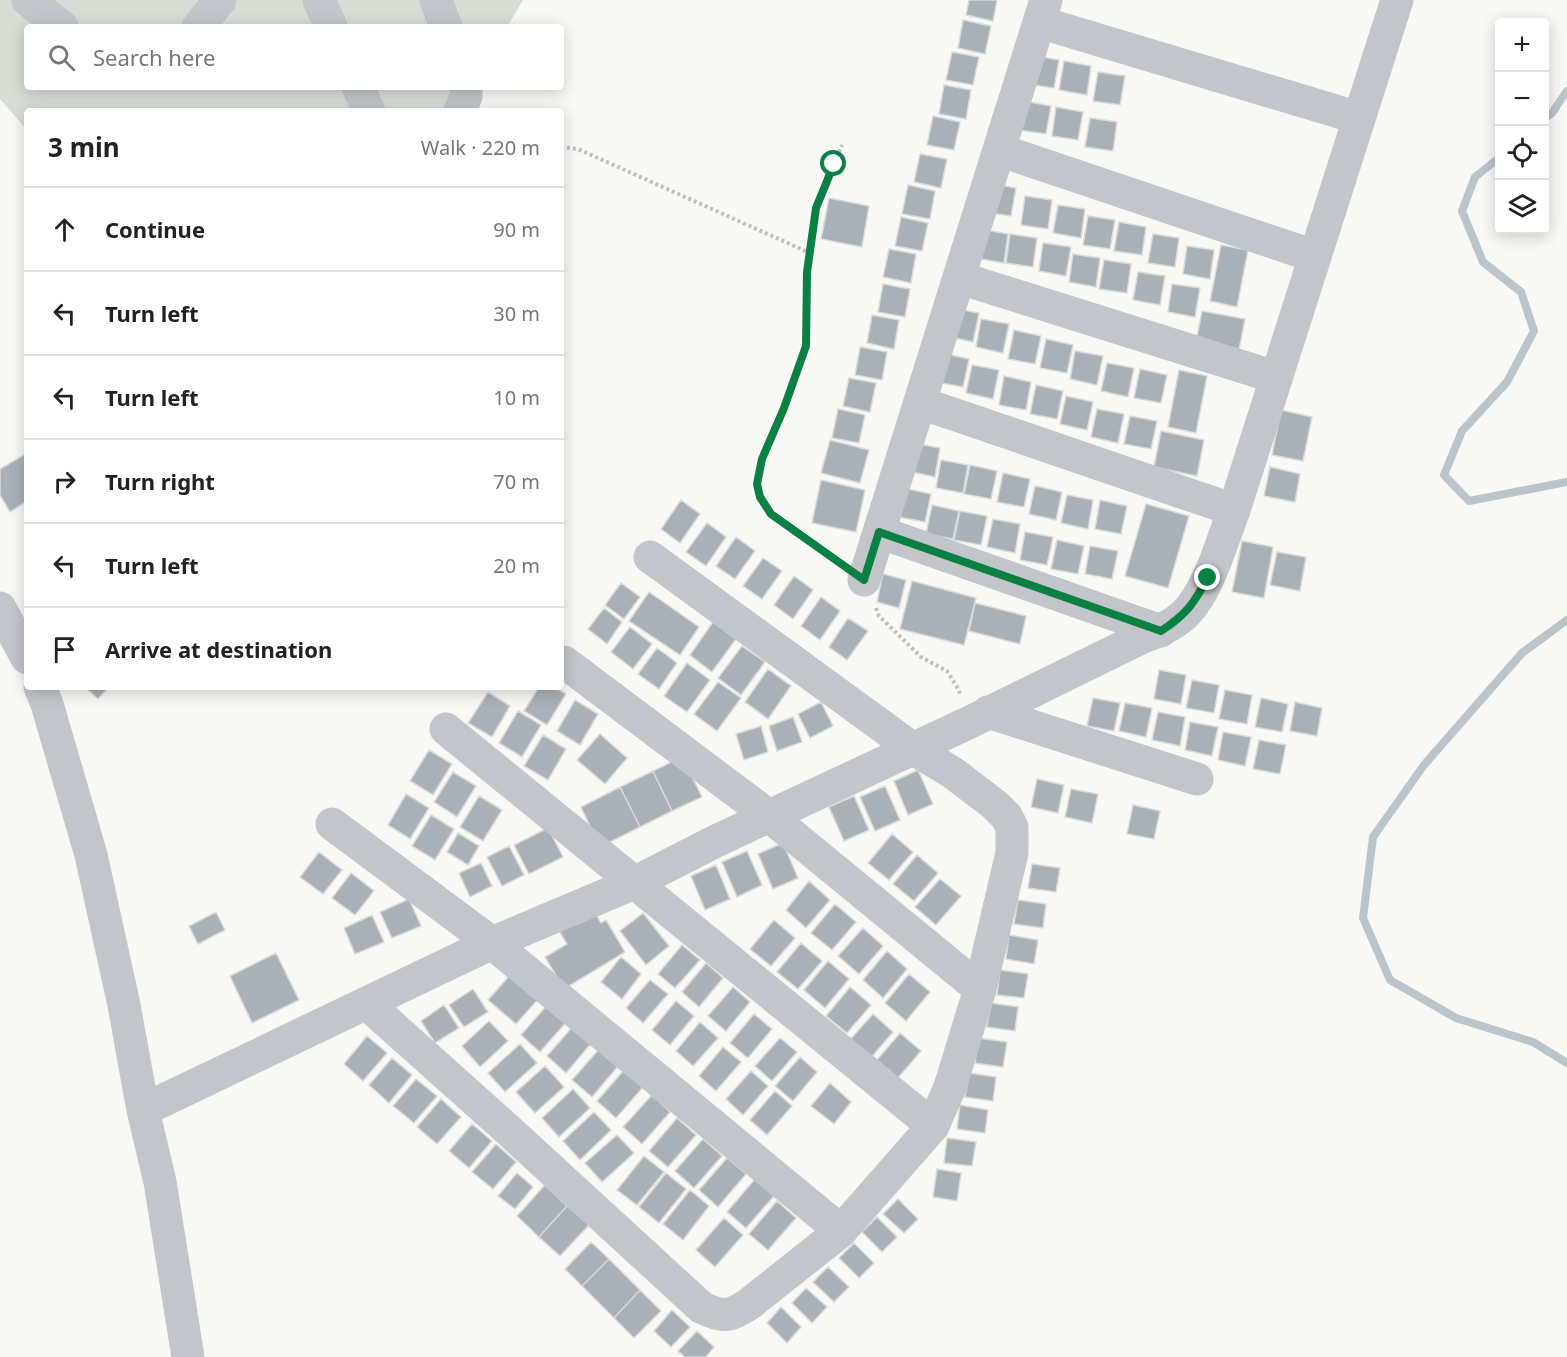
<!DOCTYPE html>
<meta charset="utf-8">
<style>
:root{--surface:#fff;--page:#f6f6f6;--text:#222;--muted:#767676;--line:#e0e0e0}
body{margin:0;font-family:"Noto Sans",sans-serif;background:var(--page);color:var(--text)}
.controls{position:absolute;right:18px;top:18px;display:grid;overflow:hidden;border-radius:6px;box-shadow:0 3px 15px #0003}
.controls button{width:54px;height:54px;display:grid;place-items:center;padding:0;border:0;border-bottom:2px solid var(--line);background:var(--surface);color:var(--text);font:30px sans-serif}
.stop{position:absolute;width:18px;height:18px;margin:-14px;border:4px solid #0b8043;border-radius:50%;background:#fff}
.stop.end{background:#0b8043;border-color:#fff;box-shadow:0 2px 6px #0008}
.list{margin:0;padding:0;list-style:none}
h2{display:flex;justify-content:space-between;align-items:center;height:78px;margin:0;padding:0 24px;font-size:26px}
h2 small{font-size:20px;font-weight:400;color:var(--muted)}
.list li{display:grid;grid-template-columns:39px 1fr auto;gap:18px;align-items:center;box-sizing:border-box;height:84px;padding:0 24px;border-top:2px solid var(--line)}
.list b{display:block;font-size:22px;white-space:nowrap}
.list em{font-size:20px;font-style:normal;color:var(--muted)}
.icon{flex:none;width:33px;height:33px;fill:none;stroke:currentColor;stroke-width:2;stroke-linecap:round;stroke-linejoin:round}
.map{position:relative;flex:none;width:1567px;height:1357px;overflow:hidden}
.search{position:absolute;background:var(--surface);box-shadow:0 3px 15px #0003;left:24px;top:24px;width:540px;height:66px;display:flex;align-items:center;gap:15px;box-sizing:border-box;padding:0 21px;border-radius:6px;color:var(--muted);font-size:22px}
.panel{position:absolute;background:var(--surface);box-shadow:0 3px 15px #0003;left:24px;top:108px;width:540px;height:582px;border-radius:6px}
.map>svg:first-child{display:block}
</style>
<div class="map">
<svg width="1567" height="1357" viewBox="0 0 1567 1357">
<rect width="100%" height="100%" fill="#f8f8f5"/>
<path fill="#d7ddd5" d="M 0,0 L 523,0 L 507,27 L 27,27 L 27,87 L 471,87 L 456,111 L 27,111 L 27,130 L 0,99 Z"/>
<g fill="none" stroke-linecap="round" stroke-linejoin="round">
<path stroke="#bbc4c9" stroke-width="8" d="M 1544,119 L 1552,113 L 1567,91
M 1500,157 L 1475,177 L 1462,211 L 1483,262 L 1521,292 L 1534,331 L 1507,382 L 1462,431 L 1444,475 L 1469,501 L 1567,482
M 1567,620 L 1522,653 L 1424,765 L 1373,837 L 1363,918 L 1390,980 L 1456,1018 L 1533,1042 L 1567,1063"/>
</g>
<path fill="#a9b0b6" stroke="#dadad8" stroke-width="1.5" d="M 969,0 L 997,0 L 993,21 L 966,15 Z
M 963,20 L 991,26 L 985,54 L 958,48 Z
M 952,52 L 979,57 L 973,85 L 946,80 Z
M 1031,55 L 1059,60 L 1054,88 L 1027,84 Z
M 1064,61 L 1091,66 L 1087,95 L 1059,90 Z
M 1098,72 L 1125,76 L 1120,105 L 1093,101 Z
M 944,85 L 971,90 L 966,119 L 939,114 Z
M 1024,101 L 1051,106 L 1046,134 L 1019,130 Z
M 1056,107 L 1083,112 L 1078,140 L 1052,136 Z
M 933,116 L 960,122 L 954,150 L 927,145 Z
M 1090,118 L 1117,122 L 1113,151 L 1085,147 Z
M 920,154 L 947,159 L 941,188 L 914,182 Z
M 989,183 L 1016,188 L 1011,216 L 984,212 Z
M 908,185 L 935,191 L 930,219 L 902,214 Z
M 1025,196 L 1052,200 L 1048,229 L 1021,225 Z
M 829,198 L 869,206 L 862,247 L 821,239 Z
M 1058,205 L 1085,209 L 1081,238 L 1053,233 Z
M 1088,216 L 1115,220 L 1110,249 L 1083,245 Z
M 901,217 L 928,223 L 922,251 L 895,246 Z
M 1119,222 L 1146,227 L 1142,255 L 1114,251 Z
M 981,229 L 1008,234 L 1004,263 L 976,258 Z
M 1010,234 L 1037,238 L 1033,267 L 1006,263 Z
M 1153,234 L 1179,238 L 1175,267 L 1148,263 Z
M 1043,243 L 1071,247 L 1066,276 L 1039,271 Z
M 1221,245 L 1248,250 L 1237,307 L 1210,301 Z
M 1187,246 L 1214,250 L 1210,279 L 1183,274 Z
M 889,249 L 916,254 L 911,283 L 883,277 Z
M 1073,254 L 1100,258 L 1096,287 L 1069,282 Z
M 1104,260 L 1131,264 L 1127,293 L 1099,289 Z
M 1138,272 L 1165,276 L 1160,305 L 1133,300 Z
M 883,284 L 910,289 L 905,317 L 878,312 Z
M 1172,284 L 1200,288 L 1195,317 L 1168,312 Z
M 952,308 L 979,313 L 973,342 L 946,336 Z
M 1202,311 L 1245,319 L 1238,355 L 1195,347 Z
M 872,315 L 899,320 L 894,349 L 867,343 Z
M 981,319 L 1009,324 L 1003,353 L 976,347 Z
M 1014,330 L 1041,336 L 1035,364 L 1008,359 Z
M 1046,339 L 1073,345 L 1067,373 L 1040,368 Z
M 860,347 L 887,352 L 882,380 L 855,375 Z
M 1075,351 L 1103,356 L 1097,385 L 1070,379 Z
M 942,353 L 969,359 L 963,387 L 936,382 Z
M 1107,363 L 1134,368 L 1128,397 L 1101,391 Z
M 972,365 L 999,370 L 993,399 L 966,393 Z
M 1140,369 L 1167,375 L 1161,403 L 1134,398 Z
M 1179,370 L 1207,376 L 1196,433 L 1168,427 Z
M 1004,376 L 1031,382 L 1026,410 L 999,405 Z
M 849,378 L 876,383 L 870,412 L 843,406 Z
M 1036,385 L 1063,391 L 1057,419 L 1030,414 Z
M 1066,396 L 1093,402 L 1087,430 L 1060,424 Z
M 838,409 L 865,415 L 859,443 L 832,438 Z
M 1097,409 L 1124,414 L 1118,443 L 1091,437 Z
M 1281,410 L 1312,417 L 1303,461 L 1272,455 Z
M 1130,416 L 1157,421 L 1151,449 L 1124,444 Z
M 1161,431 L 1204,440 L 1197,476 L 1154,467 Z
M 830,440 L 869,450 L 860,483 L 821,473 Z
M 913,443 L 940,448 L 935,477 L 908,471 Z
M 27,453 L 27,501 L 10,512 L 0,495 L 0,469 Z
M 941,460 L 968,465 L 963,493 L 936,488 Z
M 970,465 L 997,471 L 991,499 L 964,494 Z
M 1270,467 L 1300,474 L 1295,502 L 1264,496 Z
M 1003,473 L 1030,479 L 1024,507 L 997,502 Z
M 821,480 L 865,490 L 856,532 L 812,523 Z
M 1035,486 L 1062,492 L 1056,520 L 1029,514 Z
M 903,488 L 931,494 L 925,522 L 898,517 Z
M 1067,495 L 1093,500 L 1088,529 L 1061,523 Z
M 681,500 L 700,514 L 680,543 L 661,529 Z
M 1100,500 L 1127,506 L 1121,534 L 1095,529 Z
M 1146,504 L 1189,516 L 1168,588 L 1125,576 Z
M 932,505 L 959,511 L 953,539 L 926,534 Z
M 960,511 L 987,516 L 981,545 L 954,540 Z
M 993,519 L 1020,524 L 1015,553 L 987,547 Z
M 707,523 L 726,537 L 706,566 L 686,552 Z
M 1025,532 L 1053,537 L 1047,565 L 1020,560 Z
M 736,537 L 755,551 L 735,579 L 716,566 Z
M 1057,540 L 1084,546 L 1078,574 L 1051,569 Z
M 1242,541 L 1273,547 L 1264,598 L 1232,592 Z
M 1090,546 L 1118,551 L 1112,579 L 1085,574 Z
M 1277,552 L 1306,557 L 1300,591 L 1270,585 Z
M 763,558 L 782,571 L 762,599 L 743,586 Z
M 883,574 L 906,580 L 899,608 L 877,602 Z
M 794,576 L 813,590 L 793,619 L 774,605 Z
M 912,581 L 976,598 L 964,645 L 900,629 Z
M 621,583 L 640,597 L 624,619 L 605,605 Z
M 649,592 L 699,627 L 680,655 L 629,621 Z
M 821,597 L 840,611 L 820,640 L 801,626 Z
M 975,603 L 1026,616 L 1020,644 L 969,631 Z
M 604,608 L 622,622 L 607,644 L 588,629 Z
M 848,618 L 868,631 L 847,660 L 829,647 Z
M 713,622 L 736,639 L 712,672 L 690,655 Z
M 630,627 L 652,644 L 633,669 L 611,652 Z
M 742,646 L 765,662 L 741,695 L 718,678 Z
M 657,648 L 677,663 L 659,689 L 638,674 Z
M 687,663 L 710,680 L 687,712 L 664,696 Z
M 768,669 L 791,686 L 768,719 L 745,702 Z
M 1159,670 L 1186,675 L 1181,704 L 1154,699 Z
M 1192,680 L 1219,685 L 1214,713 L 1186,708 Z
M 718,682 L 741,698 L 717,731 L 694,714 Z
M 85,687 L 109,687 L 98,699 Z
M 539,687 L 555,687 L 566,694 L 547,725 L 524,711 Z
M 1225,690 L 1252,695 L 1247,724 L 1219,719 Z
M 488,692 L 510,706 L 492,737 L 468,723 Z
M 1093,698 L 1120,703 L 1114,731 L 1087,726 Z
M 1261,698 L 1288,704 L 1282,732 L 1255,727 Z
M 575,700 L 598,714 L 580,745 L 557,731 Z
M 821,702 L 833,726 L 810,738 L 798,714 Z
M 1295,702 L 1322,708 L 1317,736 L 1290,731 Z
M 1125,703 L 1152,708 L 1146,737 L 1119,731 Z
M 518,711 L 541,725 L 522,757 L 499,743 Z
M 1158,712 L 1185,717 L 1180,746 L 1152,740 Z
M 793,717 L 802,742 L 777,751 L 769,726 Z
M 1190,722 L 1218,727 L 1212,756 L 1185,750 Z
M 761,726 L 768,752 L 744,760 L 736,734 Z
M 1223,732 L 1251,737 L 1245,766 L 1218,760 Z
M 600,734 L 627,758 L 605,784 L 577,760 Z
M 543,735 L 566,749 L 548,780 L 524,766 Z
M 1259,740 L 1286,745 L 1280,774 L 1253,769 Z
M 429,750 L 452,764 L 433,795 L 410,781 Z
M 682,757 L 702,797 L 672,811 L 653,771 Z
M 918,770 L 933,804 L 908,815 L 894,781 Z
M 653,771 L 672,811 L 640,827 L 620,787 Z
M 453,772 L 476,786 L 457,817 L 434,802 Z
M 1037,779 L 1064,785 L 1058,813 L 1031,807 Z
M 885,786 L 900,820 L 875,831 L 860,797 Z
M 620,787 L 640,827 L 600,847 L 581,807 Z
M 1071,789 L 1098,794 L 1092,823 L 1065,817 Z
M 406,794 L 429,808 L 410,839 L 388,825 Z
M 479,796 L 502,810 L 483,841 L 460,827 Z
M 854,796 L 869,830 L 844,841 L 829,807 Z
M 1133,805 L 1160,811 L 1154,839 L 1127,834 Z
M 431,815 L 454,829 L 435,860 L 412,846 Z
M 548,828 L 563,857 L 529,874 L 514,845 Z
M 458,833 L 479,846 L 468,865 L 447,852 Z
M 892,834 L 913,852 L 889,880 L 868,863 Z
M 783,843 L 798,878 L 773,889 L 758,854 Z
M 509,846 L 524,875 L 502,886 L 487,857 Z
M 747,851 L 762,885 L 737,897 L 722,862 Z
M 319,852 L 342,870 L 323,894 L 300,877 Z
M 917,855 L 938,873 L 914,901 L 893,884 Z
M 481,863 L 492,886 L 470,897 L 459,873 Z
M 1032,864 L 1060,868 L 1056,892 L 1028,888 Z
M 716,865 L 730,899 L 705,910 L 691,876 Z
M 351,873 L 374,891 L 355,915 L 332,898 Z
M 940,879 L 961,896 L 936,925 L 915,907 Z
M 809,881 L 830,900 L 806,928 L 786,910 Z
M 409,899 L 421,926 L 392,938 L 380,912 Z
M 1018,900 L 1046,904 L 1043,928 L 1014,924 Z
M 835,904 L 856,922 L 832,950 L 811,933 Z
M 593,909 L 601,923 L 606,920 L 625,952 L 564,989 L 545,957 L 567,944 L 558,929 Z
M 216,912 L 225,930 L 198,944 L 189,926 Z
M 643,913 L 669,946 L 646,965 L 620,931 Z
M 372,915 L 384,942 L 355,954 L 344,928 Z
M 774,920 L 795,938 L 771,966 L 750,949 Z
M 863,928 L 883,946 L 859,974 L 838,956 Z
M 1009,935 L 1038,940 L 1034,964 L 1006,959 Z
M 801,943 L 822,961 L 798,989 L 777,972 Z
M 682,945 L 700,960 L 675,988 L 658,974 Z
M 887,951 L 907,969 L 883,998 L 863,980 Z
M 276,953 L 299,1000 L 252,1023 L 230,976 Z
M 621,957 L 641,974 L 622,999 L 601,982 Z
M 828,961 L 849,979 L 825,1008 L 804,990 Z
M 706,963 L 723,978 L 699,1007 L 682,992 Z
M 1000,970 L 1028,974 L 1024,998 L 997,995 Z
M 512,973 L 540,997 L 516,1024 L 488,1000 Z
M 909,974 L 930,992 L 906,1021 L 885,1003 Z
M 650,980 L 668,994 L 643,1023 L 626,1008 Z
M 733,987 L 750,1002 L 726,1031 L 708,1016 Z
M 850,987 L 871,1005 L 847,1033 L 826,1016 Z
M 473,989 L 488,1012 L 464,1027 L 449,1005 Z
M 676,1001 L 694,1016 L 670,1045 L 652,1030 Z
M 549,1003 L 568,1020 L 540,1052 L 521,1035 Z
M 991,1003 L 1018,1007 L 1015,1031 L 987,1027 Z
M 444,1005 L 459,1028 L 435,1043 L 421,1021 Z
M 754,1014 L 772,1029 L 748,1058 L 730,1043 Z
M 873,1014 L 893,1032 L 869,1060 L 848,1042 Z
M 489,1021 L 508,1041 L 480,1067 L 462,1046 Z
M 700,1022 L 718,1038 L 693,1066 L 676,1051 Z
M 575,1024 L 594,1040 L 566,1073 L 547,1056 Z
M 900,1033 L 921,1051 L 897,1079 L 876,1061 Z
M 367,1036 L 387,1053 L 363,1081 L 344,1064 Z
M 780,1038 L 797,1052 L 772,1081 L 755,1066 Z
M 978,1038 L 1007,1042 L 1003,1067 L 975,1063 Z
M 520,1044 L 537,1063 L 505,1092 L 488,1073 Z
M 723,1047 L 741,1062 L 716,1091 L 699,1076 Z
M 600,1048 L 619,1065 L 592,1097 L 572,1080 Z
M 800,1057 L 817,1072 L 793,1101 L 775,1086 Z
M 392,1058 L 412,1075 L 389,1103 L 369,1085 Z
M 545,1066 L 564,1087 L 535,1113 L 516,1092 Z
M 625,1069 L 644,1086 L 616,1118 L 597,1101 Z
M 751,1071 L 768,1086 L 743,1115 L 726,1099 Z
M 969,1073 L 996,1077 L 993,1101 L 965,1097 Z
M 416,1079 L 437,1096 L 414,1123 L 393,1106 Z
M 830,1083 L 851,1102 L 834,1124 L 811,1106 Z
M 573,1089 L 590,1108 L 559,1137 L 542,1118 Z
M 775,1091 L 792,1106 L 767,1135 L 750,1120 Z
M 652,1095 L 670,1112 L 642,1144 L 623,1127 Z
M 441,1099 L 461,1117 L 437,1144 L 417,1127 Z
M 960,1105 L 988,1110 L 985,1133 L 957,1129 Z
M 594,1112 L 611,1130 L 580,1160 L 563,1141 Z
M 677,1118 L 696,1135 L 668,1167 L 649,1151 Z
M 472,1124 L 492,1141 L 469,1168 L 449,1151 Z
M 617,1135 L 634,1153 L 602,1182 L 585,1163 Z
M 947,1138 L 976,1142 L 972,1166 L 944,1163 Z
M 703,1139 L 722,1156 L 694,1188 L 675,1171 Z
M 496,1144 L 516,1162 L 493,1189 L 472,1172 Z
M 644,1156 L 664,1172 L 637,1205 L 617,1190 Z
M 727,1158 L 746,1174 L 718,1207 L 699,1190 Z
M 937,1169 L 961,1173 L 957,1201 L 933,1197 Z
M 517,1173 L 533,1187 L 515,1209 L 498,1196 Z
M 666,1173 L 686,1189 L 659,1223 L 639,1207 Z
M 755,1179 L 774,1196 L 746,1228 L 727,1212 Z
M 545,1185 L 567,1206 L 539,1237 L 517,1216 Z
M 690,1190 L 709,1206 L 683,1240 L 663,1224 Z
M 898,1199 L 918,1219 L 904,1233 L 883,1214 Z
M 777,1201 L 796,1218 L 768,1250 L 749,1234 Z
M 567,1206 L 589,1225 L 560,1256 L 539,1237 Z
M 877,1217 L 897,1237 L 882,1252 L 862,1232 Z
M 724,1218 L 743,1235 L 715,1267 L 696,1250 Z
M 591,1242 L 609,1259 L 582,1286 L 565,1269 Z
M 854,1243 L 874,1263 L 859,1278 L 839,1258 Z
M 609,1259 L 640,1290 L 614,1318 L 582,1286 Z
M 828,1267 L 849,1287 L 834,1302 L 813,1282 Z
M 806,1288 L 827,1307 L 812,1323 L 792,1303 Z
M 640,1290 L 661,1311 L 634,1338 L 614,1318 Z
M 781,1307 L 801,1327 L 787,1343 L 767,1323 Z
M 672,1310 L 690,1327 L 671,1347 L 654,1331 Z
M 697,1331 L 714,1347 L 706,1357 L 685,1357 L 678,1351 Z"/>
<g fill="none" stroke-linecap="round" stroke-linejoin="round">
<path stroke="#bcbec1" stroke-width="4" stroke-dasharray="3 3" stroke-linecap="butt" d="M 561,147 L 578,149 L 810,253
M 838,562 L 771,515 L 760,497 L 757,484 L 762,459 L 784,408 L 806,346 L 808,272 L 816,208 L 842,145
M 876,608 L 879,616 L 921,657 L 947,671 L 959,690 L 960,695"/>
<path stroke="#c2c5c9" stroke-width="33" d="M 28,0 L 62,27
M 319,0 L 331,27
M 436,0 L 446,27
M 1039,22 L 1359,118
M 198,27 L 220,0
M 358,87 L 369,111
M 460,111 L 466,96 L 466,87
M 999,150 L 1314,256
M 960,278 L 1275,377
M 921,403 L 1234,510
M 879,532 L 1161,631
M 864,580 L 1046,0
M 0,608 L 27,658
M 564,662 L 769,816 L 980,989
M 40,687 L 47,704 L 91,855 L 124,1005 L 143,1110 L 160,1182 L 188,1357
M 988,712 L 1197,779
M 446,729 L 933,1126
M 332,824 L 492,943 L 841,1231
M 366,1003 L 506,1128 L 701,1307 C 723,1318 729,1317 749,1304 L 841,1231 L 933,1126 L 950,1087 L 980,989 L 1012,853 L 1012,827 L 1006,816 L 995,805 L 953,773 L 912,748 L 650,557
M 143,1110 L 492,943 L 634,883 L 714,842 L 968,723 L 1141,638 C 1159,631 1180,623 1192,606 C 1212,579 1222,541 1234,510 L 1397,0"/>
</g>
<g fill="none" stroke-linecap="round" stroke-linejoin="round">
<path stroke="#0b8043" stroke-width="8" d="M 834,164 L 816,208 L 807,272 L 806,346 L 784,408 L 762,459 L 757,484 L 760,497 L 771,514 L 864,580 L 879,532 L 1161,631 C 1187,614 1193,604 1208,578"/>
</g>
</svg>
<div class="controls">
<button>+</button>
<button>−</button>
<button><svg class="icon" aria-label="locate" viewBox="0 0 24 24"><circle cx="12" cy="12" r="6"/><path d="M12 2v4M12 18v4M2 12h4M18 12h4"/></svg></button>
<button><svg class="icon" aria-label="layers" viewBox="0 0 24 24"><path d="M12 4l9 5-9 5-9-5zM3 14l9 5 9-5"/></svg></button>
</div>
<div class="stop" style="left:834px;top:164px"></div>
<div class="stop end" style="left:1208px;top:578px"></div>
<div class="search"><svg class="icon" aria-label="search" viewBox="0 0 24 24"><circle cx="10" cy="10" r="6"/><path d="M15 15l6 6"/></svg>Search here</div>
<section class="panel">
<h2>3 min<small>Walk · 220 m</small></h2>
<ul class="list">
<li><svg class="icon" aria-label="ahead" viewBox="0 0 24 24"><path d="M12 20V5M6 11l6-6 6 6"/></svg><div><b>Continue</b></div><em>90 m</em></li>
<li><svg class="icon" aria-label="left" viewBox="0 0 24 24"><path d="M17 20v-9H6M10 6l-5 5 5 5"/></svg><div><b>Turn left</b></div><em>30 m</em></li>
<li><svg class="icon" aria-label="left" viewBox="0 0 24 24"><path d="M17 20v-9H6M10 6l-5 5 5 5"/></svg><div><b>Turn left</b></div><em>10 m</em></li>
<li><svg class="icon" aria-label="right" viewBox="0 0 24 24"><path d="M7 20v-9h11M14 6l5 5-5 5"/></svg><div><b>Turn right</b></div><em>70 m</em></li>
<li><svg class="icon" aria-label="left" viewBox="0 0 24 24"><path d="M17 20v-9H6M10 6l-5 5 5 5"/></svg><div><b>Turn left</b></div><em>20 m</em></li>
<li><svg class="icon" aria-label="arrive" viewBox="0 0 24 24"><path d="M6 21V4h12l-3 4 3 4H6"/></svg><div><b>Arrive at destination</b></div></li>
</ul>
</section>
</div>
